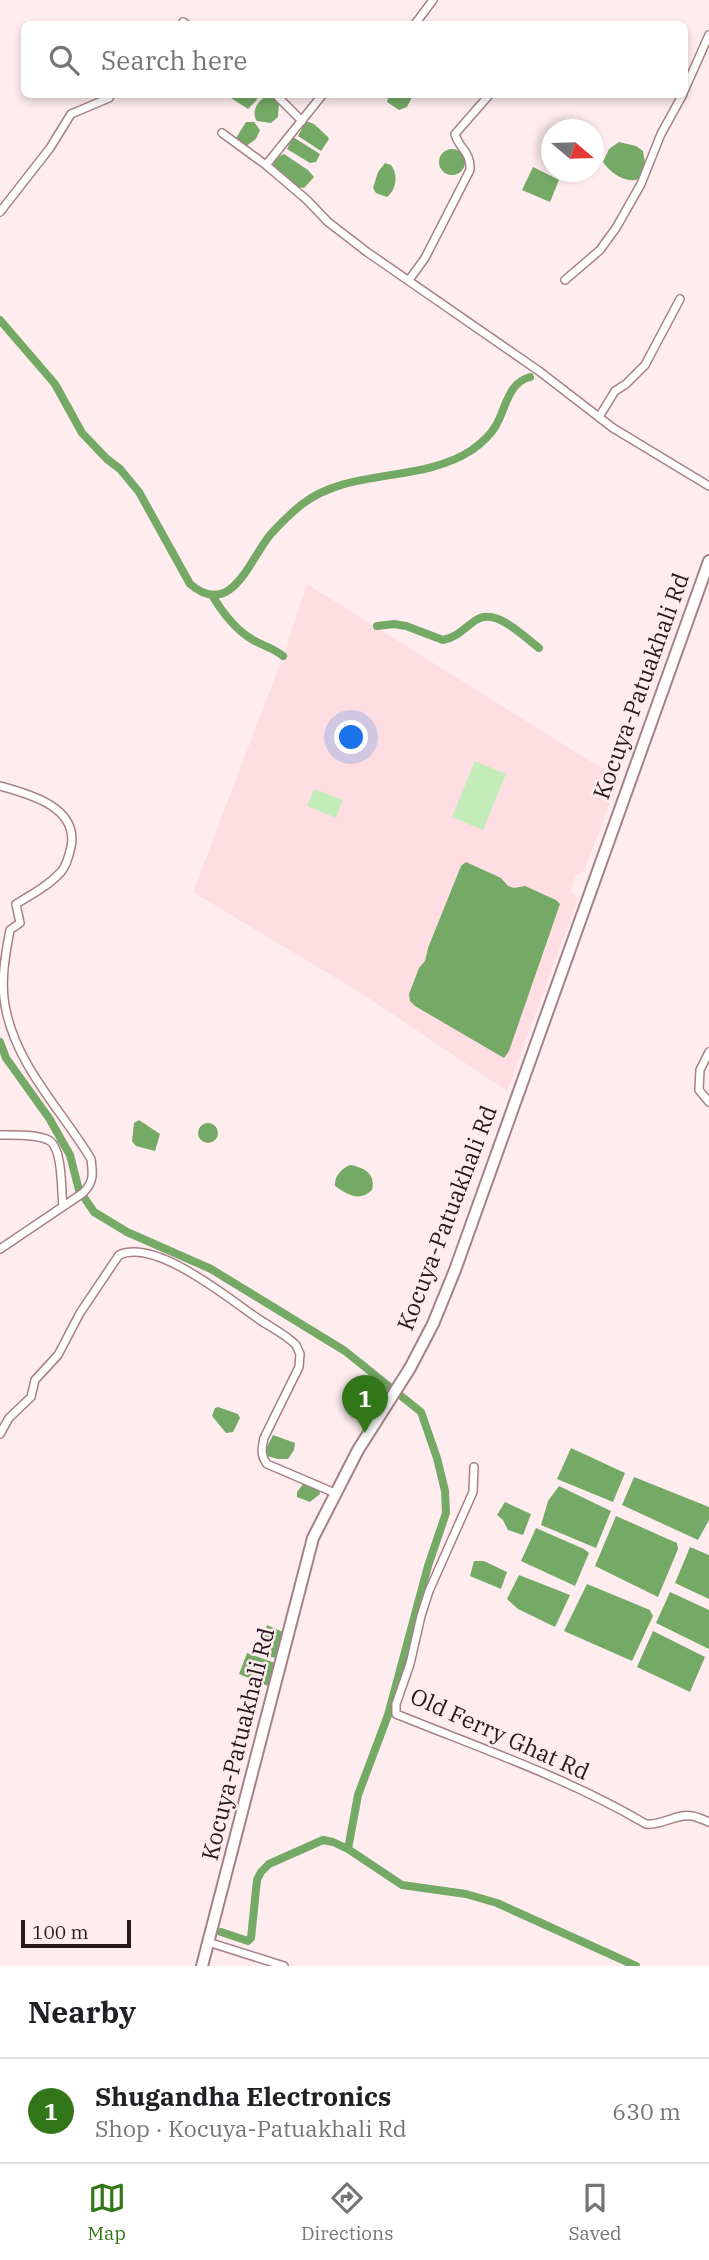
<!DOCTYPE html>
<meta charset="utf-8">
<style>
:root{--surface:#fff;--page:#f6f6f6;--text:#202124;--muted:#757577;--line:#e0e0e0;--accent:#317719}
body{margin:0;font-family:"IBM Plex Serif",serif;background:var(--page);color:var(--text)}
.compass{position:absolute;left:541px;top:119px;width:63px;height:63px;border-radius:50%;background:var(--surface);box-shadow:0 4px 10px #0003;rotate:109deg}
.scale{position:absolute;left:21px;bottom:18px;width:110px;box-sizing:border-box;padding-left:7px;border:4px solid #27181b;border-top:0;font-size:19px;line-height:24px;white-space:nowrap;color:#27181b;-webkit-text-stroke:5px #feecef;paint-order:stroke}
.you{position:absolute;left:352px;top:738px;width:24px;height:24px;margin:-18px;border:5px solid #fff;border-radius:50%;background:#1a73e8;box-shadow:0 0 0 10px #1a73e833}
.badge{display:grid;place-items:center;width:46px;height:46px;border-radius:50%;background:var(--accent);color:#fff;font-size:23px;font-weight:700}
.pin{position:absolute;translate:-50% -58px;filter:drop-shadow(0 2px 4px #0008)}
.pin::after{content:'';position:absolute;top:37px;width:24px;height:21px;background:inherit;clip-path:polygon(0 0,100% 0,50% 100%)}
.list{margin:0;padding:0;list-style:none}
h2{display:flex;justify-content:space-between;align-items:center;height:91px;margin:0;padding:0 28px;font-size:30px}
h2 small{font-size:23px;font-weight:400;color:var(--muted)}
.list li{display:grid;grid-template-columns:46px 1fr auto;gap:21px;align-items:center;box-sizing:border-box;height:105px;padding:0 28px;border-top:2px solid var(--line)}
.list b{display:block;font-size:26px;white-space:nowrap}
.list p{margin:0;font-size:23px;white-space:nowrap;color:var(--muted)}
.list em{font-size:23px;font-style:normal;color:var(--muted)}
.icon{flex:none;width:38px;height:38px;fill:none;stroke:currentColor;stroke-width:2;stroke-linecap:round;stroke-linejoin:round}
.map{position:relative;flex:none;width:709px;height:1966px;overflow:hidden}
.search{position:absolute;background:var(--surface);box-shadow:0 4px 10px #0003;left:21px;right:21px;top:21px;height:77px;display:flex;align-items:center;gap:18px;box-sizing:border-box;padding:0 24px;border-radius:10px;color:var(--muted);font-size:26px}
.sheet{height:196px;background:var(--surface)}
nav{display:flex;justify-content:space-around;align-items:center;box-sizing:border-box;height:98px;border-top:2px solid var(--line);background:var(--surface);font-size:19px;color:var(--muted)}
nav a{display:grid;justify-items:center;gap:4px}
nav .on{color:var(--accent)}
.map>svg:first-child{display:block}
</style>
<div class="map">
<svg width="709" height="1966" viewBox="0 0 709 1966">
<rect width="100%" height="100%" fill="#feecef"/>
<path fill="#fedee3" d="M 307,584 L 619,779 L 584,871 L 576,875 L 571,891 L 578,898 L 507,1091 L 361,993 L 193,892 L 283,656 Z"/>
<path fill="#c4ecb9" d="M 475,761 L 506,774 L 483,830 L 452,817 Z
M 314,789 L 343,800 L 336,818 L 307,806 Z"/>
<path fill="#74a966" d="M 231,94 L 259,94 L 259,95 L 256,101 L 248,109 L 231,98 Z
M 269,95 L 279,102 L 278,117 L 271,123 L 257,121 C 250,112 259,98 269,95 Z
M 389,95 L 389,94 L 413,95 L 407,107 L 399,110 L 387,102 Z
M 306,121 L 314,124 L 328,137 L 329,139 L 321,151 L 298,136 Z
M 246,122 L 254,122 L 260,130 L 256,139 L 245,147 L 236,138 Z
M 293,137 L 320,154 L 316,162 L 310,163 L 287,149 Z
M 619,142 L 636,146 L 643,151 L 645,163 L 639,179 C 625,184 610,172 603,162 L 609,149 Z
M439 162a13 13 0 1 1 26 0a13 13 0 1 1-26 0Z
M 284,154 L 308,170 L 314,177 L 304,188 L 297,187 L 272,167 L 277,157 Z
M 385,163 L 391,165 C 398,174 397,189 387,197 L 376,193 L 373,188 L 378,172 Z
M 533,167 L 559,180 L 550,202 L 522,190 Z
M 466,862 L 501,878 L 508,886 L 514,888 L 525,886 L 556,900 L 560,904 L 509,1051 L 504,1058 L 415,1006 L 410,1001 L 409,994 L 419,968 L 425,961 L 428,948 L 461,866 Z
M 139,1120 L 160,1134 L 155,1151 L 136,1146 L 132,1141 L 134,1123 Z
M198 1133a10 10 0 1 1 20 0a10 10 0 1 1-20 0Z
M 351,1165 C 365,1168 376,1174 372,1190 C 359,1202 348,1195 335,1186 C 334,1177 342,1167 351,1165 Z
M 218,1407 L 238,1414 L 240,1418 L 233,1432 L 226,1433 L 212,1416 L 215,1408 Z
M 273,1435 L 295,1443 L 294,1450 L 288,1459 L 278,1459 L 267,1456 L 265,1451 Z
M 571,1448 L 625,1473 L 613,1502 L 557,1479 Z
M 634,1477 L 709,1507 L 709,1520 L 698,1540 L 622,1505 Z
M 304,1483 L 319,1490 L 320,1494 L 310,1502 L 297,1497 L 297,1492 Z
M 559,1486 L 611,1511 L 596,1548 L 541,1525 L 548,1501 Z
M 505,1502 L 531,1514 L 523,1535 L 508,1530 L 503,1520 L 497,1515 Z
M 616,1516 L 677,1543 L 678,1549 L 658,1597 L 595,1566 Z
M 536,1528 L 584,1549 L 589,1553 L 575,1586 L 521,1561 Z
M 690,1547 L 709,1555 L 709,1599 L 675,1583 Z
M 474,1561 L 484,1561 L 507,1572 L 501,1589 L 470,1576 Z
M 519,1575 L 570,1595 L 555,1627 L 518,1609 L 507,1599 Z
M 587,1584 L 650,1610 L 653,1616 L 632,1661 L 564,1631 Z
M 670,1592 L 709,1610 L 709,1649 L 656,1623 Z
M 267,1625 L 283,1632 L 275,1658 L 259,1653 Z
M 653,1631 L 705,1657 L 690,1692 L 637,1667 Z
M 247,1653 L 275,1663 L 268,1686 L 239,1674 Z"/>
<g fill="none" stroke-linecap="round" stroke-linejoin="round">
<path stroke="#74a966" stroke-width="8" d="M 0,320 L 55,384 L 82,433 L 107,459 L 120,469 L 139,492 L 190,584 C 231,619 249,561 270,535 C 279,525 290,514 301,505 C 349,467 420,484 472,450 C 480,444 490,436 495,427 C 506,410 507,383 530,377
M 212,595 C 222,612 236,630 253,640 C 263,646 274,648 283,656
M 377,626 L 394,624 L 406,626 L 443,640 C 458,637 464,628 476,620 C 496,607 524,637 539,648
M 0,1042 L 6,1058 L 49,1118 L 70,1155 L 79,1190 L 94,1212 L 127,1232 L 211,1269 L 345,1351 L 421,1412 L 437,1458 L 445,1491 L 446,1513 L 428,1566 L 388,1715 L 358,1795 L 348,1849 L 402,1885 L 466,1894 L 497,1903 L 636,1966
M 221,1932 L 248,1941 L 251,1938 L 257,1880 L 261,1872 L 269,1864 L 323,1840 L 333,1842 L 348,1849"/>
<g stroke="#a78087" stroke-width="10">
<path id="minor" d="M 183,22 L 186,24
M 415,24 L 433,0
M 684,91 L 709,35
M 275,94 L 302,121
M 222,133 L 266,165 L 307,200 L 328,222 L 367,252 L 539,371 L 613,428 L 709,486
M 266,165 L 323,94
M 0,212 L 50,148 L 71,114 L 109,98
M 409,280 L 425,258 L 470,170 C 471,151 459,149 455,134 L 490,94
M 565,280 L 600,250 L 616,228 L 641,184 L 661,134 L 683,94
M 599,417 L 615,391 L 626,384 L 645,365 L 680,299
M 0,786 C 29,794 79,807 71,847 C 69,856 66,866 61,872 C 48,886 31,895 16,904 L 20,923 L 10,930 C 5,956 0,984 6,1010 C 17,1066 62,1111 91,1159 C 93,1174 94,1182 83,1193 L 0,1249
M 709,1052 L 700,1070 L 699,1090 L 709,1102
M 0,1135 C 13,1135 39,1134 50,1141 C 63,1150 61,1192 63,1206
M 0,1434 L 9,1418 L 31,1397 L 35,1380 L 58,1355 L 80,1313 L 119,1255 C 157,1238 230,1300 260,1320 C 272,1328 285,1334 296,1345 L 300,1354 L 299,1367 L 264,1438 C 262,1448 260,1455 267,1464 L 335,1493
M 474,1467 L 473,1492 L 429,1591 L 421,1616 L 410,1664 L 396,1704 L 396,1714 C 480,1748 568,1778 646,1824 C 662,1826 676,1813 692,1816 C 698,1817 704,1820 709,1822
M 208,1942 L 284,1966"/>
</g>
<g stroke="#a78087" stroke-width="14">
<path id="secondary" d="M 202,1966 L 313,1538 L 358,1450 L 410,1368 L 433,1324 L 455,1270 L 709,561"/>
</g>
<use href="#minor" stroke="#fff" stroke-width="7"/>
<use href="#secondary" stroke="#fff" stroke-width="10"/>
</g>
<g text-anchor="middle" stroke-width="5" stroke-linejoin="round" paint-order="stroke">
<g font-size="23" fill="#27181b" stroke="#feecef">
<text transform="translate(641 686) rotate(-70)" y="8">Kocuya-Patuakhali Rd</text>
<text transform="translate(447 1218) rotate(-69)" y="8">Kocuya-Patuakhali Rd</text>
<text transform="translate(500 1734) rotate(24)" y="8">Old Ferry Ghat Rd</text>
<text transform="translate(238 1744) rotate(-76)" y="8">Kocuya-Patuakhali Rd</text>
</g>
</g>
</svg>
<svg class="compass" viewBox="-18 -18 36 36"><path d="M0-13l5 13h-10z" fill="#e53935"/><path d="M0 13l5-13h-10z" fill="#757577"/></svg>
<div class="scale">100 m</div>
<div class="you"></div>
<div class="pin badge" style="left:365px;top:1433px">1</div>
<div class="search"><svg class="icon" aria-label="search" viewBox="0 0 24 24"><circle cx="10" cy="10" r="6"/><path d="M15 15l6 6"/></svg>Search here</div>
</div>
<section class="sheet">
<h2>Nearby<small></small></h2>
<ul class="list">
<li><span class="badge">1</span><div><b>Shugandha Electronics</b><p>Shop · Kocuya-Patuakhali Rd</p></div><em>630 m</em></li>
</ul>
</section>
<nav>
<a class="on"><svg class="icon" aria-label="map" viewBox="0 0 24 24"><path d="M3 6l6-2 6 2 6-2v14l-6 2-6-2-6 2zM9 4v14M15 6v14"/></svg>Map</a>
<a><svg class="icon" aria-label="directions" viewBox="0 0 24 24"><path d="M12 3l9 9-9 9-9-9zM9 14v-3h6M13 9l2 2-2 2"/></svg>Directions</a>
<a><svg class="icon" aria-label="saved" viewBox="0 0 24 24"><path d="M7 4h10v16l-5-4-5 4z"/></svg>Saved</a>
</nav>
